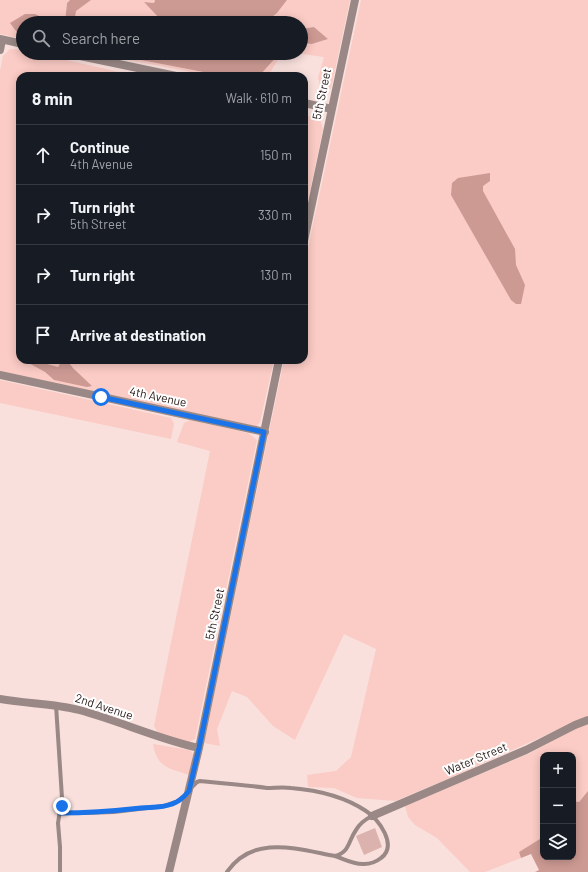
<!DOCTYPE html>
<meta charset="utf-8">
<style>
:root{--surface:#171b24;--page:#242831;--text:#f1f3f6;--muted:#9ea1a6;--line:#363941}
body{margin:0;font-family:Barlow,sans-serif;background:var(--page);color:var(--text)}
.controls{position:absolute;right:12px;bottom:12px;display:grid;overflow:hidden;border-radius:8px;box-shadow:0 2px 10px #0003}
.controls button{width:36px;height:36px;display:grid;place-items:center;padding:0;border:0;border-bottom:1px solid var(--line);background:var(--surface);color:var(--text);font:20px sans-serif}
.stop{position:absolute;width:12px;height:12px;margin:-9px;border:3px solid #1a73e8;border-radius:50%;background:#fff}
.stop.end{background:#1a73e8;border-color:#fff;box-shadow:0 1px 4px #0008}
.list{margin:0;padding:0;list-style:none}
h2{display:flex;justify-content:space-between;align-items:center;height:52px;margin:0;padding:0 16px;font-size:17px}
h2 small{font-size:13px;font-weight:400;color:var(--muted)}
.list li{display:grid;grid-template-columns:26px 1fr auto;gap:12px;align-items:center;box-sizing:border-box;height:60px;padding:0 16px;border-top:1px solid var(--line)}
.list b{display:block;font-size:15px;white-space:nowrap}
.list p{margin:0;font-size:13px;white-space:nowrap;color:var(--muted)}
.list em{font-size:13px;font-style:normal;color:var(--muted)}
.icon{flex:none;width:22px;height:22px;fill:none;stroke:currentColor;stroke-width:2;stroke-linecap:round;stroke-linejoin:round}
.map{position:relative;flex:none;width:588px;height:872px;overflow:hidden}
.search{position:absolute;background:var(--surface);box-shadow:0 2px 10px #0003;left:16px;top:16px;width:292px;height:44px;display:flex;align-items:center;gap:10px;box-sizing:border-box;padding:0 14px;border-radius:22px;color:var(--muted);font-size:15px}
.panel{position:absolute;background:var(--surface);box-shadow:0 2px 10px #0003;left:16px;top:72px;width:292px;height:292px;border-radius:12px}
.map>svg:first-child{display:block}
</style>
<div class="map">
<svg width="588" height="872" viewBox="0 0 588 872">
<rect width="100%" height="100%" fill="#f9e0dc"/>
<path fill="#fbcbc5" d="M 0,0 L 70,0 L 67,3 L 65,23 L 48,20 L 35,14 L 25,14 L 19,35 L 23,36 L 23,39 L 0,34 Z
M 91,0 L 155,0 L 154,3 L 144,2 L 160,19 L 162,23 L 124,23 L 122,21 L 110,18 L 102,23 L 74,23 L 75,11 Z
M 287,0 L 350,0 L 331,89 L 321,89 L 318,78 L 324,57 L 295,53 L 301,53 L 301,43 L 312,44 L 328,39 L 314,27 L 301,29 L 301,23 L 265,23 L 277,13 Z
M 361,0 L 588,0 L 588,716 L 450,778 L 395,801 L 357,798 L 334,788 L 308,787 L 307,775 L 336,771 L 351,757 L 376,649 L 344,634 L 295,740 L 273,726 L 247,697 L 232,691 L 217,729 L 220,746 L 204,743 L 284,360 L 304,360 L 304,267 Z
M 10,49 L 23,50 L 23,53 L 36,53 L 136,76 L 20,76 L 20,331 L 18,335 L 20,336 L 20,360 L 23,360 L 45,372 L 54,380 L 92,386 L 73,368 L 67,360 L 274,360 L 260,422 L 256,427 L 0,372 L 0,71 L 3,56 Z
M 94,53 L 113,53 L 141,60 L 224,76 L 211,76 Z
M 280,53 L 282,53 L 268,76 L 259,76 Z
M 304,115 L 320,119 L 323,129 L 304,219 L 304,164 L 306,164 L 304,163 Z
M 33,360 L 59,360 L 61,362 L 58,367 Z
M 0,380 L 171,418 L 174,424 L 171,439 L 0,403 Z
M 190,420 L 248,433 L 257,440 L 195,739 L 187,743 L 158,733 L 154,726 L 210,451 L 177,442 L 184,423 Z
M 588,722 L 588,791 L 579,802 L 573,801 L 573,755 L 543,755 L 543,837 L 519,852 L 521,858 L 485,872 L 470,872 L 437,838 L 415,825 L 408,817 L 405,806 L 528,754 Z
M 153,744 L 190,750 L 193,754 L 189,775 C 169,768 157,768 153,744 Z"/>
<path fill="#cd9a93" d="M 70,0 L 91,0 L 76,11 L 74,23 L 23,23 L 23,36 L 19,35 L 10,23 L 25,14 L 35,14 L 48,20 L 65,22 L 67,3 Z
M 155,0 L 287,0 L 277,13 L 265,23 L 162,23 L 160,19 L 144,2 L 154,3 Z
M 314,27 L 328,39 L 312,44 L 301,43 L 301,29 Z
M 113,53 L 228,53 C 239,59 249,54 260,53 C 267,52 274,53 280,53 L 259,76 L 245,72 L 241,76 L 224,76 L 141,60 Z
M 490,173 L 490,181 L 483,186 L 483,191 L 515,249 L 516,265 L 525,285 L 521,304 L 516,304 L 511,300 L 451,195 L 452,183 L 458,178 Z
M 23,360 L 33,360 L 58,367 L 61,362 L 59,360 L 67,360 L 73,368 L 92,386 L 87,387 L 54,380 L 45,372 Z
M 588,791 L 588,872 L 535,872 L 539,870 L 531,854 L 521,858 L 519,852 L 543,837 L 543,857 L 573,857 L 573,801 L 579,802 Z"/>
<path fill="#dbb2ad" d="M 375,828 L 382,847 L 364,855 L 356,836 Z"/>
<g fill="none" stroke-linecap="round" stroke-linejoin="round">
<path stroke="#998885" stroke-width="4" d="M 56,705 L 62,798 L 58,823 L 60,847 L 60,872
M 192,787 L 197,782 L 200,781 C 222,783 245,785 267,788 C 275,788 283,787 291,788 C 316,790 345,797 366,811 C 379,819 398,846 381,858 C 376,862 371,864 364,864 C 355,865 344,859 335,856
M 60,813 L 84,813 L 114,812 L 164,806 L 176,802 L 187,794
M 227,872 C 253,834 297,849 335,856 C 350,852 348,841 356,830 C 360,823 366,819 372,816"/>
<path stroke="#998885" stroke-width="8" d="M 0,39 L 23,44
M 0,50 L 2,40
M 66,53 L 176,76
M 304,103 L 332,109
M 304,241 L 355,0
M 0,375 L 265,432
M 0,699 C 26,704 53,703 79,710 C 120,721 158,739 199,748
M 372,816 L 526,750 L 575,725 L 588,720
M 169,872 L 199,748 L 279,360"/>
</g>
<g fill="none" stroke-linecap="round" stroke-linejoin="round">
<path stroke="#1a73e8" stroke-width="5" d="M 62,806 L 60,813 C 88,813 114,811 141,808 C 151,807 162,808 172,804 C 179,802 184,797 189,791 L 199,748 L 264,432 L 101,397"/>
</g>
<g text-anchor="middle" stroke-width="4" stroke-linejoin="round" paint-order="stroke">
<g font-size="12" fill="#251715" stroke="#fff">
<text transform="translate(322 94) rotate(-78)" y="4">5th Street</text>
<text transform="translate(158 397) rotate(12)" y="4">4th Avenue</text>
<text transform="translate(215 614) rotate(-78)" y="4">5th Street</text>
<text transform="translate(104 707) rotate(18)" y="4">2nd Avenue</text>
<text transform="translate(476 759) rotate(-23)" y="4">Water Street</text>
</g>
</g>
</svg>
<div class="controls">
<button>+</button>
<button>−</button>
<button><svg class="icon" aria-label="layers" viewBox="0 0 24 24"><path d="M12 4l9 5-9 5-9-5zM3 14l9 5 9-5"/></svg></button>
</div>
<div class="stop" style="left:101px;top:397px"></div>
<div class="stop end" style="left:62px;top:806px"></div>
<div class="search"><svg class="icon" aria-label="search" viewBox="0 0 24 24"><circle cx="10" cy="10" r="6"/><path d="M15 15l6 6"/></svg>Search here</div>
<section class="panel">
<h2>8 min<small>Walk · 610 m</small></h2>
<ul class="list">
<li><svg class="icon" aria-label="ahead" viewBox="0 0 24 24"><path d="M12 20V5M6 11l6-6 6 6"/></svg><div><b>Continue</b><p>4th Avenue</p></div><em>150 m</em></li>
<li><svg class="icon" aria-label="right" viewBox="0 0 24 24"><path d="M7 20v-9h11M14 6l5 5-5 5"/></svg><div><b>Turn right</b><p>5th Street</p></div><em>330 m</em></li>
<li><svg class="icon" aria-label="right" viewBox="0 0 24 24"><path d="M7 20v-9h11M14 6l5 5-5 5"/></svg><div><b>Turn right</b></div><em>130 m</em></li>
<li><svg class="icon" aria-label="arrive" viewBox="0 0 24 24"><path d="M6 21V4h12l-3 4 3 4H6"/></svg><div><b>Arrive at destination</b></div></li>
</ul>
</section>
</div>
